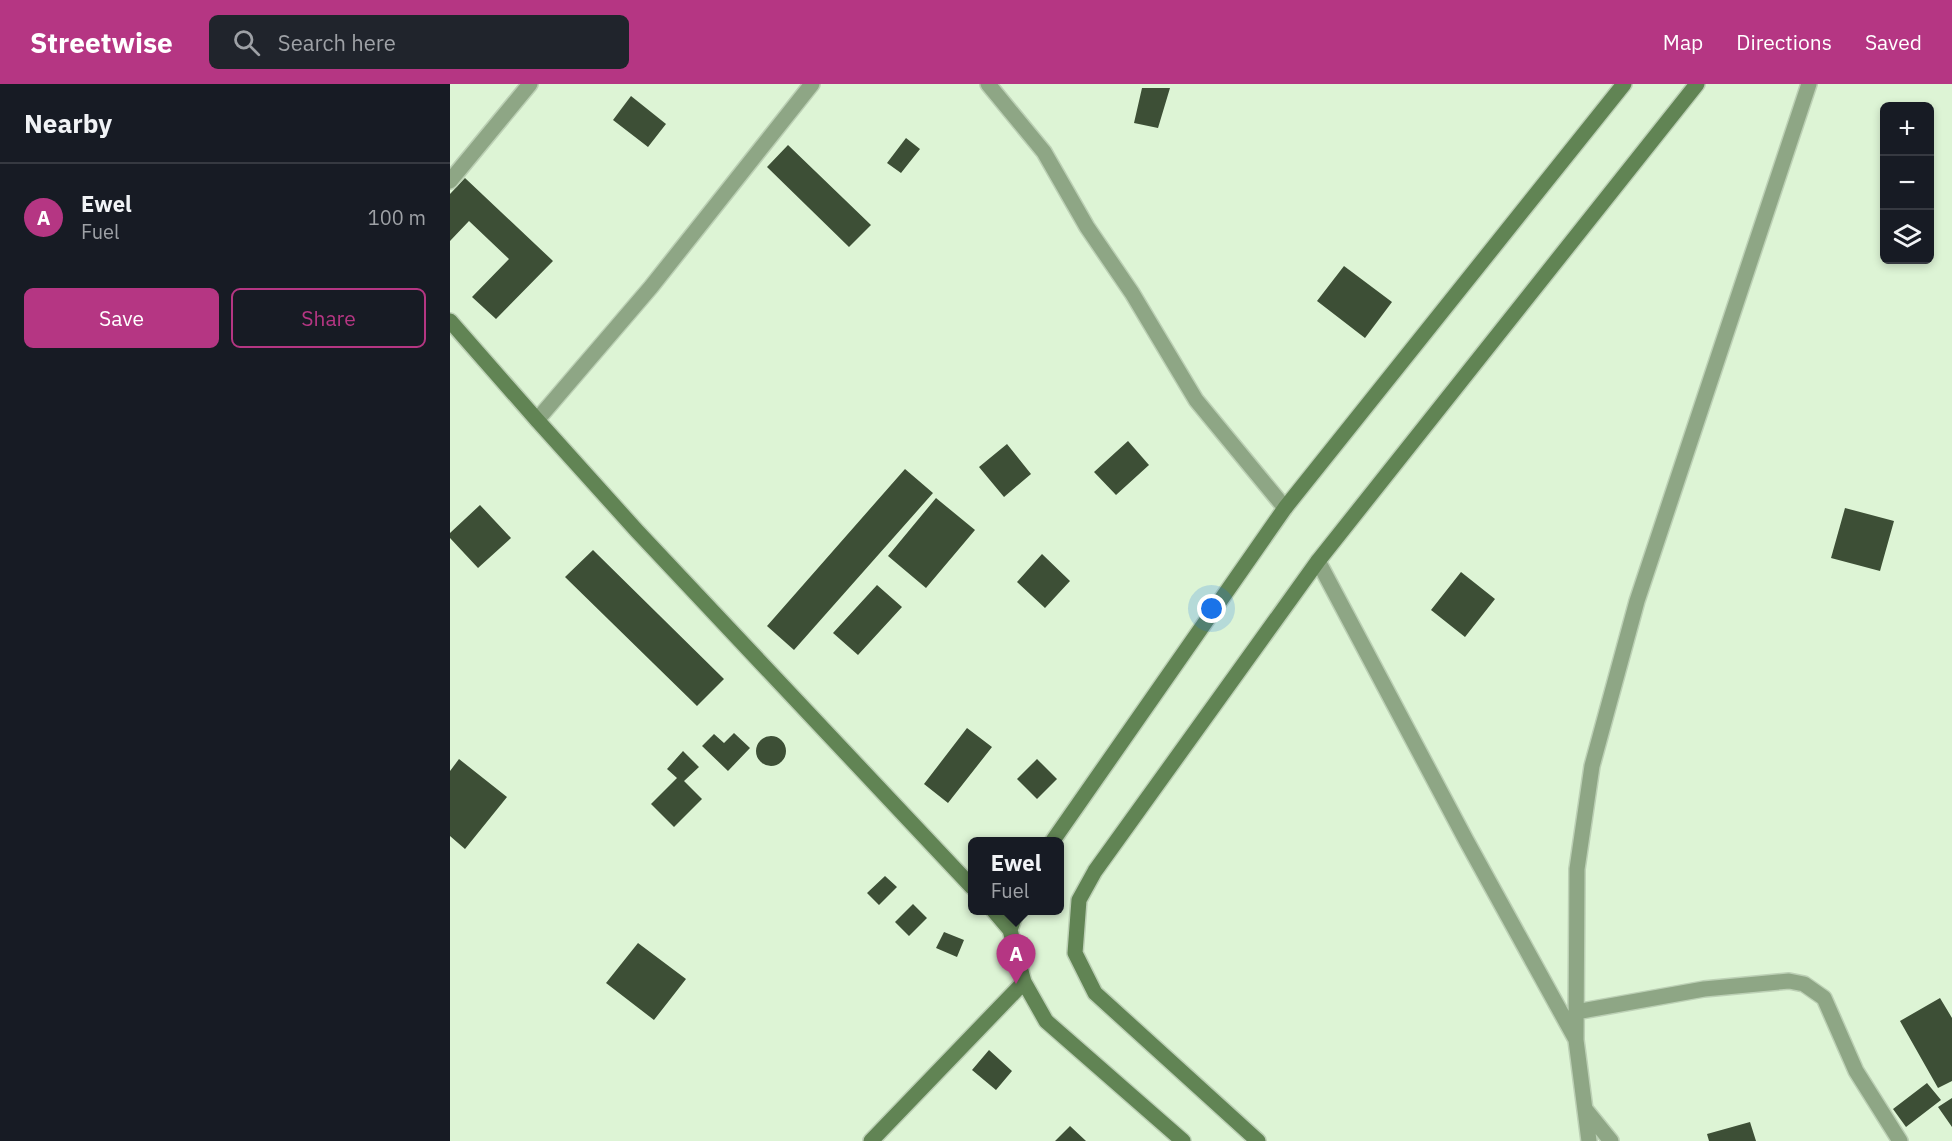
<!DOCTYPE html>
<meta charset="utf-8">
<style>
:root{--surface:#171b24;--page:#20242c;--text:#f1f3f6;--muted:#9ea1a6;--line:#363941;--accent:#b53683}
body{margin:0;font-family:"IBM Plex Sans",sans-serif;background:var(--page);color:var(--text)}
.controls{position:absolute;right:18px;top:18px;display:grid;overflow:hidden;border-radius:9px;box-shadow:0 3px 9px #0003}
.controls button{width:54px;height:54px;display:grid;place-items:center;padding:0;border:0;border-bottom:2px solid var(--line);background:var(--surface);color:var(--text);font:30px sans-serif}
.you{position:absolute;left:762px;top:525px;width:21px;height:21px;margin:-15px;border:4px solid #fff;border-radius:50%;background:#1a73e8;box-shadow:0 0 0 9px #1a73e833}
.badge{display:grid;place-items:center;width:39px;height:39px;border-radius:50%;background:var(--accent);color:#fff;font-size:20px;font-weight:700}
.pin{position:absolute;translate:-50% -50px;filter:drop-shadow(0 2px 3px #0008)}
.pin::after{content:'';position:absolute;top:32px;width:21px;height:18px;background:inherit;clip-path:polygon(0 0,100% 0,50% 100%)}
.popup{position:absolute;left:518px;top:753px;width:96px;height:78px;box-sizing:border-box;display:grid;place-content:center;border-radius:9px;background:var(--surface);filter:drop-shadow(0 2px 4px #0005);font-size:20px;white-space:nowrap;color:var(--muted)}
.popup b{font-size:22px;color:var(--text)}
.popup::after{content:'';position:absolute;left:50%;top:100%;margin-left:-12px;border:12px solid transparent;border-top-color:var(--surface)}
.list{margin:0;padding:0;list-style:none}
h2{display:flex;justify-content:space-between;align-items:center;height:78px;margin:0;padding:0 24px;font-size:26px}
h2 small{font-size:20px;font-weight:400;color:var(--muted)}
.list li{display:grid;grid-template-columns:39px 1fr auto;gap:18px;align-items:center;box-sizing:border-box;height:108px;padding:0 24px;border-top:2px solid var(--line)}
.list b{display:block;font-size:22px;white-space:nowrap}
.list p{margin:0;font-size:20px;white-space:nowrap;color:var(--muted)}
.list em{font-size:20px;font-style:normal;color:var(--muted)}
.actions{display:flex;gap:12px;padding:18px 24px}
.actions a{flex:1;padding:14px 0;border:2px solid var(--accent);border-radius:9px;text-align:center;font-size:21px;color:var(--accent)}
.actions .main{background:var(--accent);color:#fff}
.icon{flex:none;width:33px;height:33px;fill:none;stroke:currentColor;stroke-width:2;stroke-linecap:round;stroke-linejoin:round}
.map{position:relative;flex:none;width:1502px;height:1057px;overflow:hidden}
header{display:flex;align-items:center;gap:36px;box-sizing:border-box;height:84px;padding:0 30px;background:var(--accent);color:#fff}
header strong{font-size:28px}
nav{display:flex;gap:33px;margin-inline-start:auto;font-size:21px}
.search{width:420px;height:54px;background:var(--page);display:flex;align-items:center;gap:15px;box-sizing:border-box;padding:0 21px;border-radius:9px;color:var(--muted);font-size:22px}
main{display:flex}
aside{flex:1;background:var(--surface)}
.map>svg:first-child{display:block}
</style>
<header>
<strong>Streetwise</strong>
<div class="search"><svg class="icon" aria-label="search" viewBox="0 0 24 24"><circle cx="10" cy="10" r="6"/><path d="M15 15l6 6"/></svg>Search here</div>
<nav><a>Map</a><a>Directions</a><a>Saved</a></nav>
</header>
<main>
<aside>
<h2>Nearby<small></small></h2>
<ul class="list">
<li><span class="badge">A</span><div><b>Ewel</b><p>Fuel</p></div><em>100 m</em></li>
</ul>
<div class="actions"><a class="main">Save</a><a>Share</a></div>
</aside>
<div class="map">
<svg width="1502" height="1057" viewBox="0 0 1502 1057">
<rect width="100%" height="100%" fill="#ddf4d5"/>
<path fill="#3d4f36" d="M 692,4 L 720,4 L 708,44 L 684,39 Z
M 181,12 L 216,40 L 198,63 L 163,36 Z
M 456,54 L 470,65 L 451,89 L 437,79 Z
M 338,61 L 421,141 L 399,163 L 317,83 Z
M 15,94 L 103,177 L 46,235 L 22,213 L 59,175 L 19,137 L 0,157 L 0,110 Z
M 894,182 L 942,218 L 915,254 L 867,217 Z
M 678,357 L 699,381 L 666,411 L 644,388 Z
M 557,360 L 581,390 L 554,413 L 529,383 Z
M 455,385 L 483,409 L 344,566 L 317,542 Z
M 486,414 L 525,446 L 476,504 L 438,472 Z
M 30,421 L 61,454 L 28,484 L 0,454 L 0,449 Z
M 1395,424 L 1444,437 L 1430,487 L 1381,474 Z
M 143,466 L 274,595 L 247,622 L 115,493 Z
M 592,470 L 620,497 L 595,524 L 567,498 Z
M 1011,488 L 1045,515 L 1015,553 L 981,526 Z
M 427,501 L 452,523 L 408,571 L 383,549 Z
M 517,644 L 542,663 L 498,719 L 474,700 Z
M 284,649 L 300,664 L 278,687 L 252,662 L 264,650 L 274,659 Z
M306 667a15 15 0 1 1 30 0a15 15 0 1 1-30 0Z
M 233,667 L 249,683 L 234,697 L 252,715 L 224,743 L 201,720 L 227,694 L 217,685 Z
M 9,675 L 57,713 L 15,765 L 0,752 L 0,687 Z
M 587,675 L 607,695 L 587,715 L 567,695 Z
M 435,792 L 447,803 L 429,821 L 417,809 Z
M 463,820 L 477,834 L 459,852 L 445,838 Z
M 494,848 L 514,856 L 507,873 L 486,864 Z
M 188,859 L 236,895 L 204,936 L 156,899 Z
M 1490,914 L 1502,934 L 1502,997 L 1488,1004 L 1450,937 Z
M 539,966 L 562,987 L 546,1006 L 522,986 Z
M 1477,999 L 1491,1016 L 1456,1043 L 1443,1025 Z
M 1502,1014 L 1502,1043 L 1488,1023 Z
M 1300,1038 L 1306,1057 L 1259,1057 L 1257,1050 Z
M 620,1042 L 636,1057 L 605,1057 Z"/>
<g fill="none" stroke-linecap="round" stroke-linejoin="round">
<g stroke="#bcd0b5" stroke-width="18">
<path id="street" d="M 538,0 L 594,68 L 637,143 L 682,209 L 746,316 L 835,424
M 0,97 L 80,0
M 87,336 L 201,203 L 362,0
M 868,477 L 1016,756 L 1125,954
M 1126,928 L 1254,905 L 1339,897 L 1354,900 L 1374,914 L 1406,987 L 1450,1057
M 1135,1025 L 1161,1057
M 1139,1057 L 1126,956 L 1127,785 L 1142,682 L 1187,517 L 1359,0"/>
</g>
<g stroke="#bcd0b5" stroke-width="18">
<path id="secondary" d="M 0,237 L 87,336 L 187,447 L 522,803
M 602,758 L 835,424 L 1174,0
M 543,826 L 560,846
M 567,826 L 560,846 L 574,898 L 596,937 L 733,1057
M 421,1057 L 574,898
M 808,1057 L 645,909 L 625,869 L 629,816 L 645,787 L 868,477 L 1247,0"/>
</g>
<use href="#street" stroke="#8ea685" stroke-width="15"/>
<use href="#secondary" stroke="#618454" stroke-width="15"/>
</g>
</svg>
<div class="controls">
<button>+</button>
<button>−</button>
<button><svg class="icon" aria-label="layers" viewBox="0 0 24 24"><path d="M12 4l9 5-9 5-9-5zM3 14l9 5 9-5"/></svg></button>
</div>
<div class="you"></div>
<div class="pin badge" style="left:566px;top:900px">A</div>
<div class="popup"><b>Ewel</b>Fuel</div>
</div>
</main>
